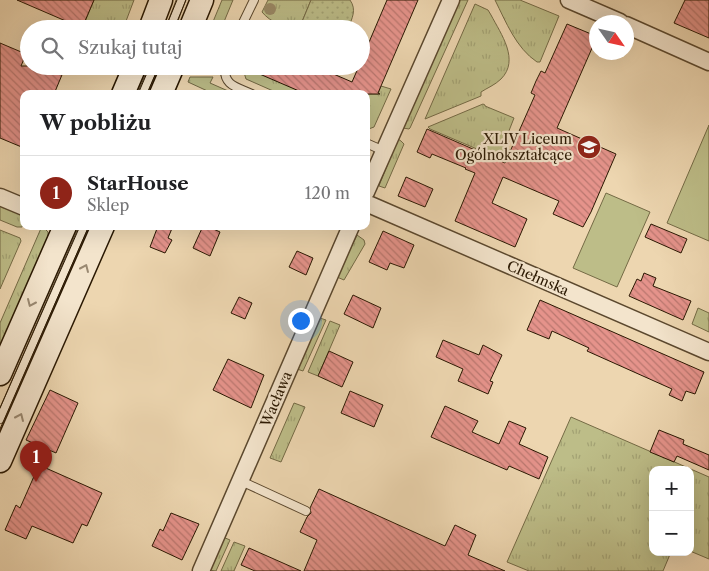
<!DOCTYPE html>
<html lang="pl">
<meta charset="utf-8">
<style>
:root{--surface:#fff;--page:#f6f6f6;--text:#202124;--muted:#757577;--line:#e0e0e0;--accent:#8f2418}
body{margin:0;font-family:"Libre Caslon Text",serif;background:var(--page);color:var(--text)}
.controls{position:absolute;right:15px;bottom:15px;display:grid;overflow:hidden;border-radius:10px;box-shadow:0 5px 20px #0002}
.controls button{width:45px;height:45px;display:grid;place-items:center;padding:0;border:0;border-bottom:1px solid var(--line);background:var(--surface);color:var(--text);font:25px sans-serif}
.compass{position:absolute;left:589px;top:15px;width:45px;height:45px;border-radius:50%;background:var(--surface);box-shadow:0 5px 20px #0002;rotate:124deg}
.you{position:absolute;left:300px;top:320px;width:18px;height:18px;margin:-12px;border:4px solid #fff;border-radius:50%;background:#1a73e8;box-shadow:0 0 0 8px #1a73e833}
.badge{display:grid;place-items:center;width:32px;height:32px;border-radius:50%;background:var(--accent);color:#fff;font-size:16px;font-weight:700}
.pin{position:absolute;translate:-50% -41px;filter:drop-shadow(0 1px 2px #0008)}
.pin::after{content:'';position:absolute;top:26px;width:18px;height:15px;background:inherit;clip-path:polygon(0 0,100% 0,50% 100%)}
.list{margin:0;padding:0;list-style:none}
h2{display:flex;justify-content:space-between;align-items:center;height:65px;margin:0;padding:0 20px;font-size:21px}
h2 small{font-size:16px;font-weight:400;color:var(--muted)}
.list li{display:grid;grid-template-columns:32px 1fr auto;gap:15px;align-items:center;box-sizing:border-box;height:75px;padding:0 20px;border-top:1px solid var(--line)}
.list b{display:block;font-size:19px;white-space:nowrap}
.list p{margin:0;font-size:16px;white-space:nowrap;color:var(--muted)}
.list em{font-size:16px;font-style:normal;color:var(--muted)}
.icon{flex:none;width:28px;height:28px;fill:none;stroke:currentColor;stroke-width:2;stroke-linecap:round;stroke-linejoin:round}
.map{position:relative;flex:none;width:709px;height:571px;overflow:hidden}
.search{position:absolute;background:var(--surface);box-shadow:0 5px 20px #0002;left:20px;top:20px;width:350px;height:55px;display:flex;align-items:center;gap:12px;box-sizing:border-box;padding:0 18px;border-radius:28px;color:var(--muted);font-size:19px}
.panel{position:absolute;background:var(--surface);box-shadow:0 5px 20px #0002;left:20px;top:90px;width:350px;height:140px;border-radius:10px}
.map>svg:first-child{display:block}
</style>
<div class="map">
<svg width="709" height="571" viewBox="0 0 709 571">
<defs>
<pattern id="grass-tufts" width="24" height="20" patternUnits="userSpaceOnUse" patternTransform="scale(1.25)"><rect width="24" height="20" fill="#bdbd88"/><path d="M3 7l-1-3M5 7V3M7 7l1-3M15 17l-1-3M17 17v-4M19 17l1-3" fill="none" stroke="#a3a274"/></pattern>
<pattern id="park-dots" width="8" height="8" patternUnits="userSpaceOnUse" patternTransform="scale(1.25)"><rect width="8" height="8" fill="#bdbd88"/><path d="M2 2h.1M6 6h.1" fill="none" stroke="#a3a274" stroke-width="1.8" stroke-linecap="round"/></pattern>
<pattern id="building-back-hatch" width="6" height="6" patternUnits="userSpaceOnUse" patternTransform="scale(1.25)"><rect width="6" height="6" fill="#e5938b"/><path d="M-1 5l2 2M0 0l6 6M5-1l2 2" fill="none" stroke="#ba776f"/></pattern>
</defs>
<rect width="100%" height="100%" fill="#edd6b0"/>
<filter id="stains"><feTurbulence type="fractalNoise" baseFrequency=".004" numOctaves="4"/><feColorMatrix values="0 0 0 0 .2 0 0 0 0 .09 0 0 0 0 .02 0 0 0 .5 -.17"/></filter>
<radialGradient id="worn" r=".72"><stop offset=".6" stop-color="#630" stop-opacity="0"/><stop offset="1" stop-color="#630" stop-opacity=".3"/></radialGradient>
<path fill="url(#grass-tufts)" stroke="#746a45" d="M 94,0 L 134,0 L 123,29 L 82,29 Z
M 222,0 L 233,0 L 221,29 L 210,29 Z
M 268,0 L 311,0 L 299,29 C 286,29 270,22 262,12 Z
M 460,0 L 468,0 L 410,128 L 409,129 L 403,128 Z
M 495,0 L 520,0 L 559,16 L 540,62 L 537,62 C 516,48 506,22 495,0 Z
M 475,4 L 488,10 L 491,15 C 501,34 520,60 501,79 C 495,85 487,88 481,92 L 481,96 L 425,119 Z
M 242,66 L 267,66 L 306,94 L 280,94 L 246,79 Z
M 190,77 L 213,77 L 210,83 L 235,94 L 214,94 L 188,82 Z
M 381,86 L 391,89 L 374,127 L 366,130 L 366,94 L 378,94 Z
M 483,104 L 485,105 L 485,106 L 514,118 L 503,146 L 509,149 L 505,161 L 430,129 L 428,127 Z
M 398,139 L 401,141 L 404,144 L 385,188 L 379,186 L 380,183 Z
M 0,206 L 24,216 L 24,223 L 22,227 L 17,227 L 0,220 Z
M 42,226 L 48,232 L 48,240 L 0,350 L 0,323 Z
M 0,230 L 20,238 L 21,241 L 0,289 Z
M 357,235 L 364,240 L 365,244 L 344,280 L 337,277 Z
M 698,308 L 709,313 L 709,332 L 692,324 Z
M 320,318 L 326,320 L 303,371 L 297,369 Z
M 330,321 L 340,325 L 318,376 L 308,372 Z
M 294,403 L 305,407 L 281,462 L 270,458 Z
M 571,417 L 709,477 L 709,559 L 690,551 L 690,470 L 653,470 L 653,552 L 671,552 L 663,571 L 529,571 L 507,562 Z
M 223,537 L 230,540 L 216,571 L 209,570 Z
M 234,542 L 245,546 L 234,571 L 221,571 Z"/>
<path fill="url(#park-dots)" stroke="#746a45" d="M 311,0 L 350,0 C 357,10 352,18 348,29 L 299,29 Z"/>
<path fill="#bdbd88" stroke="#746a45" d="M 709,125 L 709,241 L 667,223 Z
M 606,193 L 650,212 L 617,287 L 573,268 Z"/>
<path fill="url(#building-back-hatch)" stroke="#2a1802" d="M 17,0 L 94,0 L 82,28 Z
M 387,0 L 418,0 L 378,93 L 380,94 L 306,94 L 241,66 L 315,66 L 352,82 L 359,66 L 361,66 L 361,61 Z
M 685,0 L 709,0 L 709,38 L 674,23 Z
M 567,24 L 596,36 L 596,39 L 557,128 L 616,154 L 591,212 L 583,227 L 553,214 L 559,201 L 503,177 L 492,203 L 527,219 L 515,247 L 455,221 L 475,173 L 465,169 L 466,168 L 432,154 L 430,158 L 417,152 L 427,129 L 505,163 L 535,95 L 531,93 L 536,81 L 541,71 L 545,73 Z
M 0,43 L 26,54 L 21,66 L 56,66 L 64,70 L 54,94 L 24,94 L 24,148 L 0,138 Z
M 406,177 L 433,189 L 425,207 L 398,196 Z
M 651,224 L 687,239 L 681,253 L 645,237 Z
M 158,226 L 173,226 L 168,238 L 172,240 L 165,253 L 150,247 Z
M 203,226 L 207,226 L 220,232 L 210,256 L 193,248 Z
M 383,231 L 414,245 L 404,268 L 390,263 L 387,270 L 369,262 Z
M 297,251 L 313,258 L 306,275 L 289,267 Z
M 644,273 L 656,278 L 653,286 L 691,301 L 683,320 L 629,296 L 637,279 L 641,281 Z
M 353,295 L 381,308 L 373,328 L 344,314 Z
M 239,297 L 252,303 L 245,319 L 231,313 Z
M 540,300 L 704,372 L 695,394 L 686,391 L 682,401 L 669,395 L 672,389 L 587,351 L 589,348 L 552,331 L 549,339 L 527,330 Z
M 443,340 L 479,355 L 483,345 L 502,355 L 490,381 L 493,382 L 488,394 L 458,381 L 463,369 L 436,357 Z
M 329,351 L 353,362 L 342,387 L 318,376 Z
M 228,359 L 264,375 L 251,408 L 213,390 Z
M 50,390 L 78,403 L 56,453 L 26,440 Z
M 350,391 L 383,405 L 374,427 L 341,413 Z
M 445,406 L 478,421 L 472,432 L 499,444 L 509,421 L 526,428 L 519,444 L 548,457 L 539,479 L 509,466 L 507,470 L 431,437 Z
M 659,430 L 684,440 L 683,444 L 709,455 L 709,470 L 677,456 L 674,462 L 650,452 Z
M 39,465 L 102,493 L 87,526 L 82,524 L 73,543 L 32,526 L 26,539 L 5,530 L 16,505 L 20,508 Z
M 319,489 L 445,546 L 455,525 L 476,535 L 468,555 L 505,571 L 304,571 L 317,540 L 300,532 L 307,517 L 311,513 L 310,508 Z
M 171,513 L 199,524 L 182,560 L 152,546 L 160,529 L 163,531 Z
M 249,548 L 301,571 L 255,571 L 241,565 Z"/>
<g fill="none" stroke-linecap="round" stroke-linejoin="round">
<g stroke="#5b482e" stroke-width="10">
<path id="lane" d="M 170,29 L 181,0
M 240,29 L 254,0
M 225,66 C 223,86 237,87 252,94
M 142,94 L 154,66
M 366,143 L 384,151
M 0,419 L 84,226
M 241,481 L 306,511"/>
</g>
<g stroke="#5b482e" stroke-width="19">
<path id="street" d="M 569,0 L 620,22
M 626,25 L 709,62
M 366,192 L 451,0
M 0,197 L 24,207
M 366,203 L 709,352
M 201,571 L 351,226"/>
</g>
<g stroke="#2a1802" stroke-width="25">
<path id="secondary" d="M 150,29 L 161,0
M 190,29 L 202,0
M 123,94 L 135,66
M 161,94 L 173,66
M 0,374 L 65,226
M 0,461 L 103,226"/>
</g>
<use href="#lane" stroke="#f3e4cc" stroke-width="8"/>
<use href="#street" stroke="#f3e4cc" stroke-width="16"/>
<use href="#secondary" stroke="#f3e4cc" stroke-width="22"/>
<path stroke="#2a1802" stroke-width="1" d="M 165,29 L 177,0
M 174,29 L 186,0
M 138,94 L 150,66
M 147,94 L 159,66
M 0,408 L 80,226
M 0,429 L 89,226"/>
</g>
<circle fill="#9a8966" cx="270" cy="9" r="6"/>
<defs><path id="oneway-chevron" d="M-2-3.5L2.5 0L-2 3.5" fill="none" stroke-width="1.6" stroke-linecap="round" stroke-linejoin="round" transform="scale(1.25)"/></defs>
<g stroke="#998871">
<use href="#oneway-chevron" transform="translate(85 268) rotate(-66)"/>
<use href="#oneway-chevron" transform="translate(31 303) rotate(114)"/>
<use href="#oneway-chevron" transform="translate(20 417) rotate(-66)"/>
</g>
<defs>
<g id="school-disc" transform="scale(1.25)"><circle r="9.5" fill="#8f2418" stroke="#f3e4cc"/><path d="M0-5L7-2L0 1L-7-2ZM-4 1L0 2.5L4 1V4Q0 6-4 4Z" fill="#fff"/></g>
</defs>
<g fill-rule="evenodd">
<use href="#school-disc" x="589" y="147"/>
</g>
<g text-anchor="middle" stroke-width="4.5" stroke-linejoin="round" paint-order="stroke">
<g font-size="14" fill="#2a1802" stroke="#f3e4cc" text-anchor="end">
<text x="572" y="144">XLIV Liceum<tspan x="572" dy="16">Ogólnokształcące</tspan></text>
</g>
<g font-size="14" fill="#2a1802" stroke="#f3e4cc">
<text transform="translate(538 278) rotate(24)" y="5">Chełmska</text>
<text transform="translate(276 399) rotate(-67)" y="5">Wacława</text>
</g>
</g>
<rect width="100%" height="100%" filter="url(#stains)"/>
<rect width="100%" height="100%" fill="url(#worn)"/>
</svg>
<div class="controls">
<button>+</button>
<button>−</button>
</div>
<svg class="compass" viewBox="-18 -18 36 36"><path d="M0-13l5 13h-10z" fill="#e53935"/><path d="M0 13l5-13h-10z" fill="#757577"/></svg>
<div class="you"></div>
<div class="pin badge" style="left:36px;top:482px">1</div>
<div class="search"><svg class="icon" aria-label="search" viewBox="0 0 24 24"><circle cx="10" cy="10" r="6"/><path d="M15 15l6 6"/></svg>Szukaj tutaj</div>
<section class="panel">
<h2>W pobliżu<small></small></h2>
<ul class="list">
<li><span class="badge">1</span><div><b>StarHouse</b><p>Sklep</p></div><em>120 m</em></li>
</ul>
</section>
</div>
